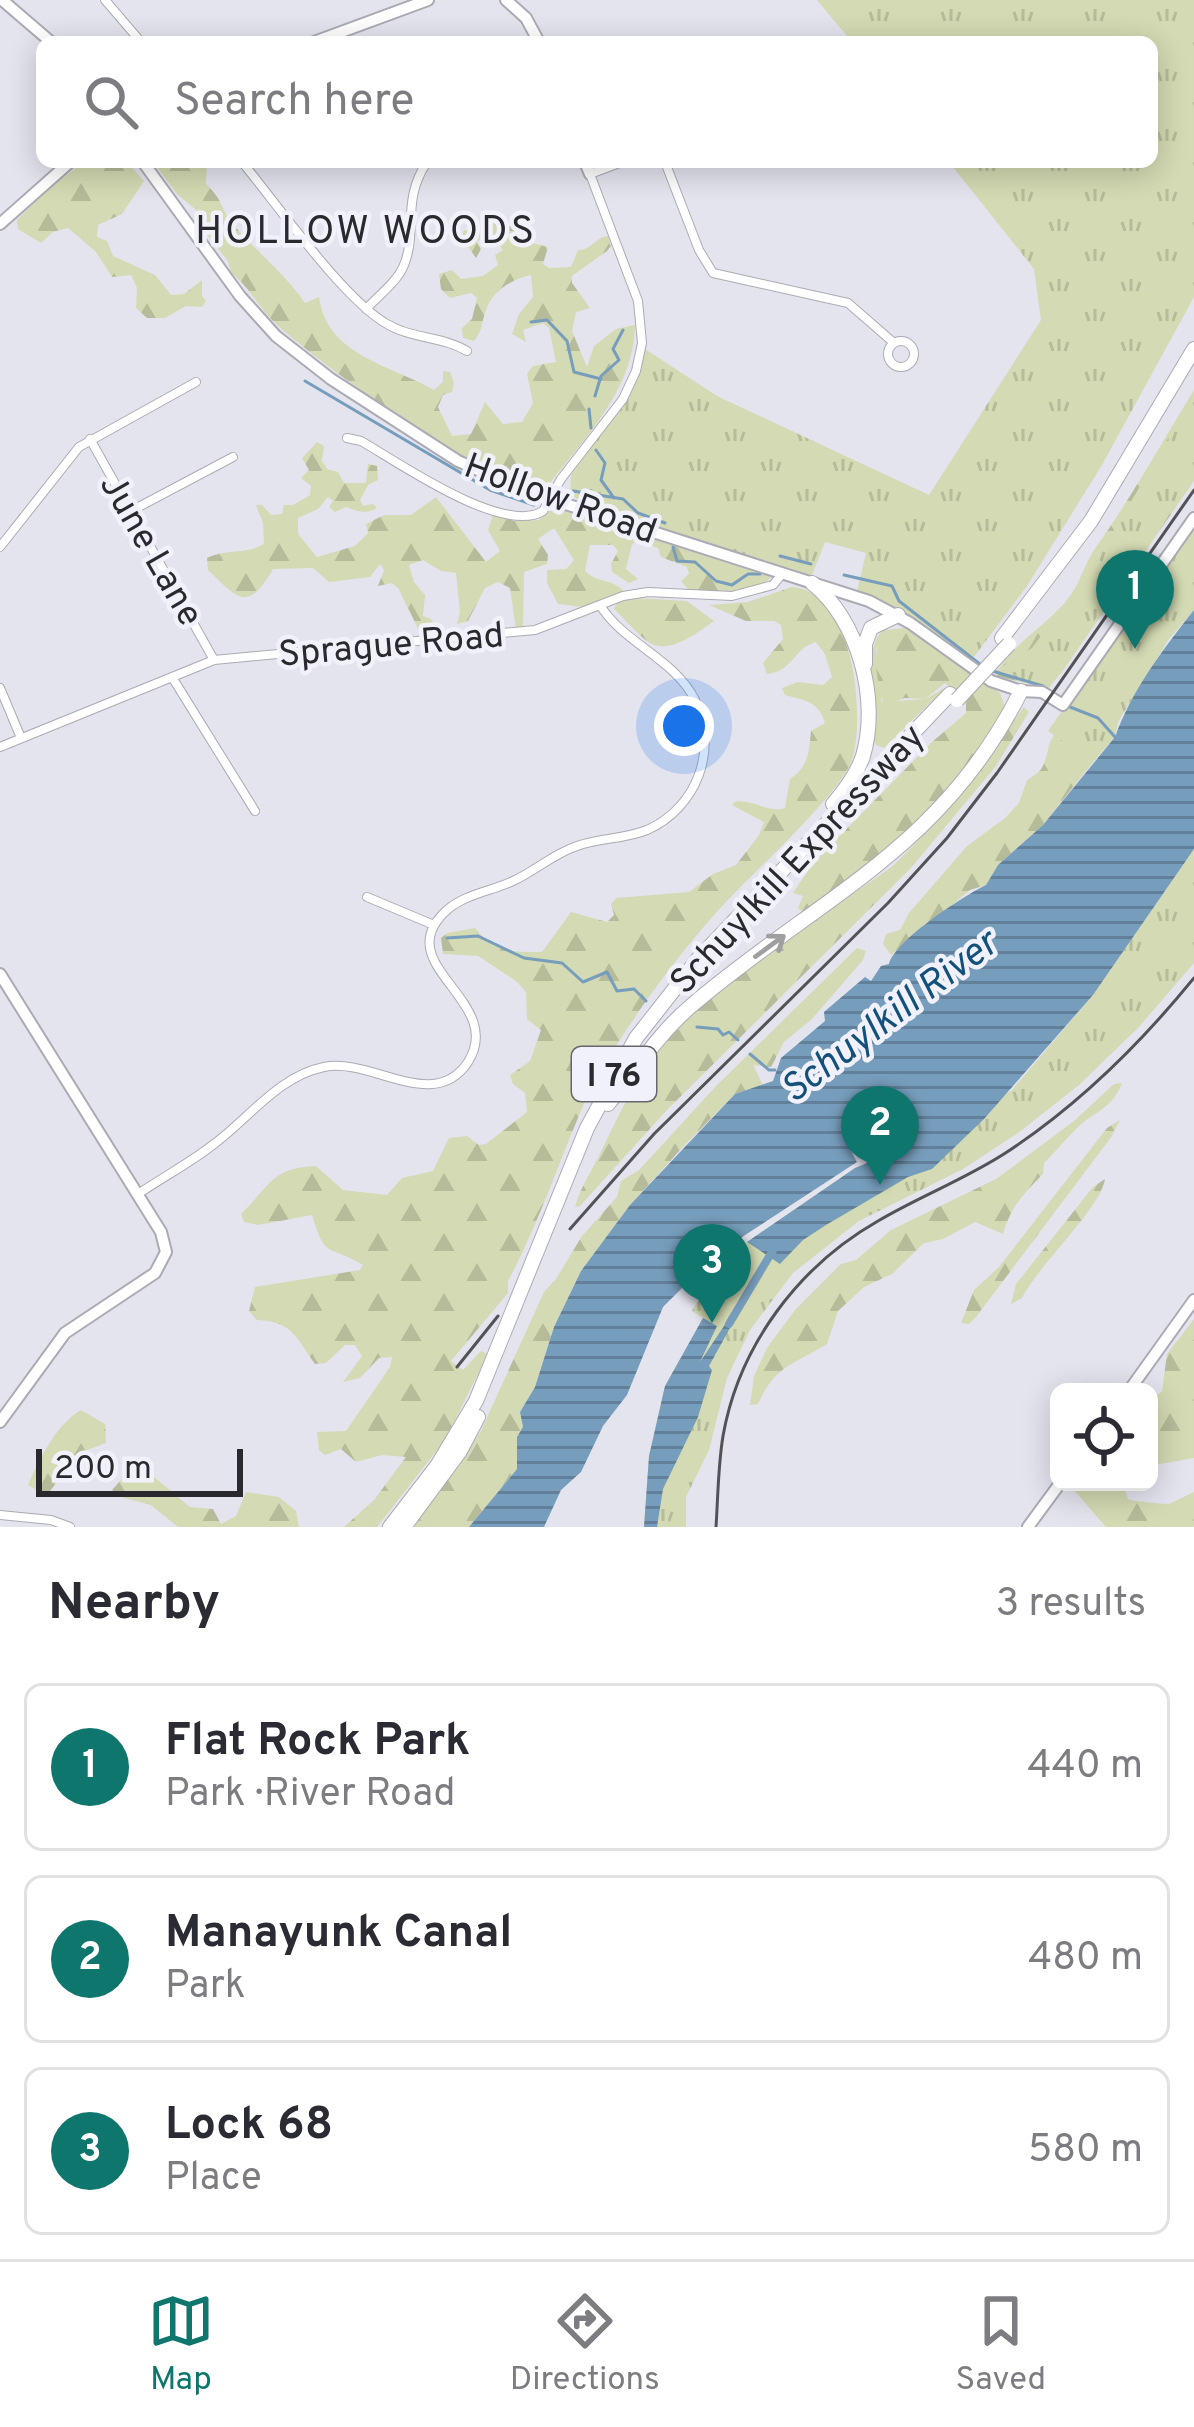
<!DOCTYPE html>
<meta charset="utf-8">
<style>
:root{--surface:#fff;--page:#f7f7f7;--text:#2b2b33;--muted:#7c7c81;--line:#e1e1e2;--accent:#0f766e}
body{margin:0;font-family:Overpass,sans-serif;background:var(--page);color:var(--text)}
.controls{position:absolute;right:36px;bottom:36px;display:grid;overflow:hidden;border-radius:18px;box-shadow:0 6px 30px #0003}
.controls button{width:108px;height:108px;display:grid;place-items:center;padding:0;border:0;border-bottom:3px solid var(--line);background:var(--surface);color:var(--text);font:60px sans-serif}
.scale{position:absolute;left:36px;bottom:30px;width:207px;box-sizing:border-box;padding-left:12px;border:6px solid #2a2a2e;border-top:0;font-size:33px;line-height:42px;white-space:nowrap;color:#2a2a2e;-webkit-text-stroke:9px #f1f1fc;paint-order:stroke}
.you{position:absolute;left:684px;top:726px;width:42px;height:42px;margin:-30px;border:9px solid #fff;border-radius:50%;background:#1a73e8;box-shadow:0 0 0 18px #1a73e833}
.badge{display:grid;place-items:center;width:78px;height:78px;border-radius:50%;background:var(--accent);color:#fff;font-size:39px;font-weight:700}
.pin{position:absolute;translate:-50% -99px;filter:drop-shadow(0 3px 6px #0008)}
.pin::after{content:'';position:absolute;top:63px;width:42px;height:36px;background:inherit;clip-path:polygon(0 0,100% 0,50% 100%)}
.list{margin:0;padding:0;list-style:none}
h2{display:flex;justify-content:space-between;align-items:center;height:156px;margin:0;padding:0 48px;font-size:51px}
h2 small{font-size:39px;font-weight:400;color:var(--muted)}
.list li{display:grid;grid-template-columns:78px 1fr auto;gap:36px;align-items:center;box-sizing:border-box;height:168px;margin:0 24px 24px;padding:0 24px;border:3px solid var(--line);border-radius:18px}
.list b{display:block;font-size:45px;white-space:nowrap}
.list p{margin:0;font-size:39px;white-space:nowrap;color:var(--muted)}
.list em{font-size:39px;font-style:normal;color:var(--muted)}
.icon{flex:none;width:66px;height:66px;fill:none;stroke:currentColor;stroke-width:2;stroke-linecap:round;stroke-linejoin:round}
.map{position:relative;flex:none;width:1194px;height:1527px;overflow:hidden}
.search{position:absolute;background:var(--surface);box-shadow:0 6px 30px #0003;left:36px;right:36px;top:36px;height:132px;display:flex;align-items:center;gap:30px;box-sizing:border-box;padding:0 42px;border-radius:18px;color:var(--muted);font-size:45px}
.sheet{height:732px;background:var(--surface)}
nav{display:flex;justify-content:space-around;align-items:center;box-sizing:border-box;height:168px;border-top:3px solid var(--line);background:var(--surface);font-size:33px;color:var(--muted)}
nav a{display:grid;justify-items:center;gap:6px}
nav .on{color:var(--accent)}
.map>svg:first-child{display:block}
</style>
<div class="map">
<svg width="1194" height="1527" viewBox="0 0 1194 1527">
<defs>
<pattern id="forest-firs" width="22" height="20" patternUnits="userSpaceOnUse" patternTransform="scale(3)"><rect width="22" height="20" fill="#d4dab3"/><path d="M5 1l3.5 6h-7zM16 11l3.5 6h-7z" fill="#b6bb9a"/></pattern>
<pattern id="park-tufts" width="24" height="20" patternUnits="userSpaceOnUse" patternTransform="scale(3)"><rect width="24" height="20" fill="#d4dab3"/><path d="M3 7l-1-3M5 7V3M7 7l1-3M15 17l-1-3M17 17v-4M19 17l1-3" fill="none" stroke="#b6bb9a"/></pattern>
<pattern id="water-rules" width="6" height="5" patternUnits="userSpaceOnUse" patternTransform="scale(3)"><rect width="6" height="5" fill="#779dbc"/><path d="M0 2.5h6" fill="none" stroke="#628099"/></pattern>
</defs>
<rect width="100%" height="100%" fill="#e4e4ef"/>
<path fill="#d4dab3" d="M 887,627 L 876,650 L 882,702 L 925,699 L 945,688 L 884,748 L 876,745 L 872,738 C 873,709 861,642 887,627 Z"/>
<path fill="url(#forest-firs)" d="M 85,162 L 127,162 L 144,181 L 122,214 L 98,225 L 97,237 L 107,241 L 113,256 L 155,275 L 171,295 L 184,294 L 202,280 L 202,296 L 206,301 L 202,307 L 186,306 L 165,318 L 147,318 L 136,308 L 137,288 L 131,275 L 112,277 L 96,252 L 68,228 L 53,232 L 41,243 L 18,229 L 17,220 L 52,185 Z
M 153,162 L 207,163 L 206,184 C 224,201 220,208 232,223 C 256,252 284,272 305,303 L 319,297 C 327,356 391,365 434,390 L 443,382 L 443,371 L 450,372 L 454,383 L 452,392 L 443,395 L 438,407 L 452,436 L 471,434 L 485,402 L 503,424 L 522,422 L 533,403 L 527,374 L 533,366 L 556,362 L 549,328 L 543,323 L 523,330 L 526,342 L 512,334 L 519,314 L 533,297 L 531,275 C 512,279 491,291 485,313 C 481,325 483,330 474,341 L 463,338 L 462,328 L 472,319 L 477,298 L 471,293 L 450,298 L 441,289 L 439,274 L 452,270 L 461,279 L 483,276 L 498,265 L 495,255 L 503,250 L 493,237 L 484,235 L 477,242 L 481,249 L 476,258 L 462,238 L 464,230 L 475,232 L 482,224 L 480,216 L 499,226 L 511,226 L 525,241 L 548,247 L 543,264 L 549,268 L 571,267 L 578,250 C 592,250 597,236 608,236 L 611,246 L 607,251 L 572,276 L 572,283 L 590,308 L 576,312 L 572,331 L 587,367 L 594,346 L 616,329 L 635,325 C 634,390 585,437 548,486 C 500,497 311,358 273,321 C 258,306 247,284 231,273 L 228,261 L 204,231 L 196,210 L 177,194 Z
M 1194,390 L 1194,481 L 1062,672 L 1048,688 L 995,676 C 1012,642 1048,626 1070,596 C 1081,581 1085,562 1096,547 C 1132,497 1161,443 1194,390 Z
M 317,442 L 324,446 L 322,461 L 327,469 L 338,472 L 344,483 L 366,483 L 368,464 L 377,466 L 378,480 L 368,485 L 360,500 L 363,506 L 373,504 L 377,508 C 365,515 357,511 346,507 L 335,512 L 329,507 L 333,501 L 328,497 L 318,509 L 298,518 L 298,534 L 317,557 L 355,546 L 368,533 L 366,524 L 384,515 L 411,515 L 436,497 L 486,562 L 500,551 L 488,530 L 493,515 L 514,521 L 539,520 L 553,507 L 771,577 C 753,596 719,593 693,595 L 681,581 L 689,574 L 687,567 L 661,557 L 658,548 L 637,541 L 632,544 L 626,569 L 638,579 L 629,583 L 612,572 L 611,564 L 618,551 L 613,545 L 590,545 L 585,571 C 597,584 614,578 624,592 L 583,607 L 558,604 L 547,583 L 547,570 L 566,569 L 574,560 L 554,528 L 538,539 L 548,555 L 547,564 L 524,572 L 523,630 L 516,630 L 510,588 L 498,582 L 485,588 L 468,621 L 457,624 L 460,612 L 456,573 L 441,571 L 423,560 L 409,565 L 414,582 L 425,595 L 423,616 L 431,619 L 436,628 L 432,633 L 418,629 C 414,618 399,592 399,589 L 392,583 L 378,586 L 384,570 L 380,564 L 370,577 L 329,582 L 313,568 L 273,569 C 248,612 239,600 208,570 L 207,558 C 229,548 245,555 264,544 L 263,523 L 256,505 L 262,505 L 271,515 L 282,514 L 284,505 L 293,505 L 310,495 L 311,486 L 301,478 L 309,470 L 302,458 Z
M 792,587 C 854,591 866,715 852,760 C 841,793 753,873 725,903 C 676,956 608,1047 580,1113 C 556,1170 537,1227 508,1281 L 508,1293 L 451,1361 L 463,1370 L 481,1351 L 488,1354 L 445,1440 L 377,1527 L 344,1527 L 374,1500 L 406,1457 L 382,1455 L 356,1462 L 341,1449 L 325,1455 L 319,1450 L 317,1432 L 346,1431 L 390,1367 L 392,1357 L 379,1358 L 360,1378 L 343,1382 L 362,1356 L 355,1345 L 345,1345 L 326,1363 L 315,1364 C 295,1337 294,1322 257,1320 L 249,1311 L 255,1287 L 360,1270 L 363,1265 C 327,1243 326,1261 312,1215 L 258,1225 L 244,1222 L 241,1214 C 271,1185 271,1168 316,1166 L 343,1190 L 387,1195 L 402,1178 L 433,1171 L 449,1138 L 467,1136 L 479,1145 L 486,1144 L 527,1112 L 525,1093 L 513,1084 L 510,1075 L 530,1061 L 541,1030 L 527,1019 L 526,992 L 516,981 L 478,956 L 443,954 L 441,938 L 447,933 L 475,928 C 495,953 512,952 542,952 L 571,912 L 607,922 L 614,915 L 611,904 L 616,898 L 689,892 L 713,874 L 736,865 L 759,835 L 764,822 L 732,805 L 734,802 C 751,798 770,814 785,808 L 790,779 C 809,766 809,751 811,731 L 825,723 C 819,701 803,700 785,695 L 782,688 L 798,682 L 823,685 L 832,677 L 825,654 L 816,642 C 794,647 793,672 767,674 L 763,663 L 783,639 L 781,625 L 774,621 L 746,621 L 709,605 L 748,602 Z
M 637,598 L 687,601 L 714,621 C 700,631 670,655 650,643 C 640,637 624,618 614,609 L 617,602 Z
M 905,628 L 1000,693 L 1005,707 C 965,796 880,859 803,912 L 798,908 L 803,896 L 793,893 L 814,862 L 932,742 L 966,713 L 966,704 L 945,683 L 925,699 L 905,698 L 884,705 C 877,680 870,652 885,630 Z
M 1024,707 L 1029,712 L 996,766 L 911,868 L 667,1110 L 580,1206 L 575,1207 C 581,1187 589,1175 598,1158 C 616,1121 631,1087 656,1054 C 709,984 821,918 894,865 L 948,810 Z
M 1066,719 L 1105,747 L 1043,825 L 998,865 L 986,885 L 970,890 L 891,955 L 883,944 L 886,934 L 900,930 L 909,913 L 967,846 L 1004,819 L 1019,803 L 1027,780 C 1045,770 1044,764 1049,746 C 1051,737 1060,727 1066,719 Z
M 857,948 L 866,951 L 863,960 L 812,1019 L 784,1042 L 771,1067 L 753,1065 L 763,1085 L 735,1094 L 682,1148 L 630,1205 L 581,1271 L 554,1327 L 535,1387 L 520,1412 L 523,1428 L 517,1437 L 517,1469 L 469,1527 L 414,1527 L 480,1433 L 544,1292 L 556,1279 L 582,1236 L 617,1197 L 621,1181 L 639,1170 L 717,1085 Z
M 1122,1083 C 1115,1102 1104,1108 1088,1119 C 1077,1125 1056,1152 1044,1163 L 1043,1174 C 1024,1193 1010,1208 1003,1234 L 975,1222 L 943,1239 L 924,1243 L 892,1274 L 864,1287 L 838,1311 L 827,1344 C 795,1364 775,1365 758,1404 L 750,1405 L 754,1376 L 767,1348 L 795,1310 L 841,1264 L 856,1260 L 891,1230 L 996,1179 L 1074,1121 L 1114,1084 Z
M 1120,1120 L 1112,1136 L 976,1317 L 969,1324 L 961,1323 L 974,1290 L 999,1267 L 1107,1128 Z
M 1105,1179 C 1101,1208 1039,1264 1022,1298 L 1011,1304 L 1016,1284 L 1093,1187 Z
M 1194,1319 L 1194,1458 L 1149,1466 L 1149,1403 L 1162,1391 L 1167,1354 Z
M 81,1410 L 105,1424 L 106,1443 L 79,1453 L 50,1491 L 42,1493 L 28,1485 C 38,1462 56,1424 81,1410 Z
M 154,1477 L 190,1507 L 213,1509 L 221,1524 L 236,1516 L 246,1492 L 279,1497 L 296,1511 L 299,1527 L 178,1527 L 151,1505 L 124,1498 L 112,1490 L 122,1479 Z
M 1074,1482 L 1122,1482 L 1128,1499 C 1131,1501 1162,1504 1169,1504 L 1194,1492 L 1194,1527 L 1106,1527 L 1072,1488 Z"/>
<path fill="url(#park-tufts)" d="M 817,0 L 1194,0 L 1194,297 L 1102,465 L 1027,586 L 974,657 L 876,597 L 857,591 L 866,553 L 825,542 L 811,578 L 583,503 L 570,494 L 571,475 L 632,391 L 645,349 L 717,396 L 929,495 L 1041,320 L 1034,269 L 949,162 L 1152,162 L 1152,42 L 852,42 Z
M 1194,394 L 1194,473 L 1049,688 L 995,671 L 1032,648 L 1091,570 Z
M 1194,524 L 1194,610 L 1169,639 L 1118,722 L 1115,737 L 1093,762 L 1048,731 Z
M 1194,849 L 1194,963 L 1138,1028 L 1079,1085 L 1018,1133 L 963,1169 L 859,1221 L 793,1273 L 750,1330 L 727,1378 L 709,1450 L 686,1497 L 686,1527 L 644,1527 L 649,1456 L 665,1386 L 703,1318 L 692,1311 L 720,1264 L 733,1252 L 855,1168 L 902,1151 L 1011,1091 L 1093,995 Z"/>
<path fill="url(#water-rules)" d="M 1194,610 L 1194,849 L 1093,995 L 984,1119 L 932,1169 L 908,1177 L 826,1225 L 803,1240 L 780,1264 L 747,1242 L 855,1168 L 911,1145 L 909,1142 L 866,1158 L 861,1148 L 850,1149 L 857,1162 L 742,1237 L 710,1274 L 686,1284 L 663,1307 L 627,1395 L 603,1426 L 581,1472 L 561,1490 L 544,1527 L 469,1527 L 517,1469 L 517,1437 L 523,1427 L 520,1412 L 535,1387 L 554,1327 L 581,1271 L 630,1205 L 735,1094 L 773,1081 L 781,1058 L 825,1021 L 824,1012 L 865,977 L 871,981 L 881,966 L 889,964 C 895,940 965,895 986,885 L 998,865 L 1043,825 L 1115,737 C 1132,690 1163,649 1194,610 Z
M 730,1317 L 735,1319 L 709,1366 L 712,1370 L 698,1417 L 663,1489 L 657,1527 L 644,1527 L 649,1456 L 665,1386 L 703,1318 L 717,1326 L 700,1362 Z"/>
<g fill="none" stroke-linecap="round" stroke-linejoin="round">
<path stroke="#779dbc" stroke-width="3" d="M 531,322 L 547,320 L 567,341 L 574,372 L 601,379
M 305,381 L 490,490 L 534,505
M 595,396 L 601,376 L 619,360 L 613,349 L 623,330
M 589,409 L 591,428
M 596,450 L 605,463 L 601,480 L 614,498
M 573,491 L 623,499 L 638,513 L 665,523
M 673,547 L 677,561 L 695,562 L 716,581 L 732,585 L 748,574 L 760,574
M 780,556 L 811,564
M 844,575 L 892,586 L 899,601 L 981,665
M 989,670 L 1043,686
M 1070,707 L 1098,718 L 1115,737
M 447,938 L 478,936 L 524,958 L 562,963 L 583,982 L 607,972 L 617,991 L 634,989 L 646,1001
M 697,1027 L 718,1029 L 723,1035 L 729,1032 L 738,1040
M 750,1054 L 769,1070 L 775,1070"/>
<path stroke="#779dbc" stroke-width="8" d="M 729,1324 L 773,1250"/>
<g stroke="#ababb5" stroke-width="10">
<path id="street" d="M 105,0 L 141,42
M 242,162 C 277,204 343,299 387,324 C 412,339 442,336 467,351
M 665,162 L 699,250 L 713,273 L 848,303 L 894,343
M 366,309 C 378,296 398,281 404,265 C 418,230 401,201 427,162
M888 354a13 13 0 1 1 26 0a13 13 0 1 1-26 0Z
M 347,438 L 361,441 C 398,462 503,536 543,511 L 561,479 L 623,399 L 636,371 L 642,343 L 638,301 L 590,174 L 622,162
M 90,439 L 214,660
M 131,511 L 233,457
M 0,547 L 79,447 L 196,382
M 172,677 L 255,811
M 0,688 L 21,738
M 0,747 L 214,660 L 535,630 L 623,596 L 648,592 L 732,596 L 773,585 L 783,573
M 367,897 L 434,925
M 138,1194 C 163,1177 190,1163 214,1144 C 249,1118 279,1076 324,1067 C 371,1057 434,1114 468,1062 C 507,1000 386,965 447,910 C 465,894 492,891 513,881 C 535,871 553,854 577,846 C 599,838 625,839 647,830 C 697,808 719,749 695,700 C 675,659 623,643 600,605
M 0,1515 L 51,1520 L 70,1527"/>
</g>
<g stroke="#ababb5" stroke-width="14">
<path id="secondary" d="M 2,0 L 51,42
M 506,0 L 526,18 L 539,42
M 314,42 L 428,0
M 143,162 L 240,296 L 276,336 L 331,379 L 458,461 L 525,491 L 869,601 L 910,623 L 991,681 L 1021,691 L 1042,692 L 1063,705 L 1194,518
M 585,162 L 590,174
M 0,224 L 70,162
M 0,974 L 161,1232 L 166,1252 L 155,1273 L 65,1333 L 0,1422
M 1128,1392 L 1194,1300
M 1028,1527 L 1061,1482"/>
</g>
<g stroke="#ababb5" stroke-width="16">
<path id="highway" d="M 812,583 C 858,619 880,699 863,756 C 857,774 846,789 833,804
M 1002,638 L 1091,521 L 1194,349
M 865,664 L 865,644 L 871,628 L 898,615
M 608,1104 C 635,1071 658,1034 691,1006 C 817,898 941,851 1021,691
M 390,1527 L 437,1466 L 476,1401 L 587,1128 L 636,1038 L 698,959 L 950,694
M 404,1527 L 460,1451 L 478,1417"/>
</g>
<use href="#street" stroke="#fff" stroke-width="8"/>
<use href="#secondary" stroke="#fff" stroke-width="10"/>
<use href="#highway" stroke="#fff" stroke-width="14"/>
<path stroke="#525257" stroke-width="3" d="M 570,1229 L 654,1134 L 888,903 L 947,838 L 997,773 L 1194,490
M 457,1367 L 498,1316
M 716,1527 C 718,1497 718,1466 723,1436 C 739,1345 799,1266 878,1221 C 920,1196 966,1179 1007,1152 C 1077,1106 1141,1043 1194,978"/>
<g stroke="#ababb5" stroke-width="16" stroke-linecap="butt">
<path id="highway-bridge" d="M 957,700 L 1009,644"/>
</g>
<use href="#highway-bridge" stroke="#fff" stroke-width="14"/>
</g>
<defs><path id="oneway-shaft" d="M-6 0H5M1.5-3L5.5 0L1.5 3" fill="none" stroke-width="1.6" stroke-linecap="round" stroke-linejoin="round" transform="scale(3)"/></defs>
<use stroke="#9f9fa1" href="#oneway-shaft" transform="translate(770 946) rotate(-36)"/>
<g text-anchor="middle" stroke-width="9" stroke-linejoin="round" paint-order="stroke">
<rect fill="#f1f1fc" stroke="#66666c" stroke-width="3" x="572" y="1047" width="84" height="54" rx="9"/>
<g font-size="33" font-weight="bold" fill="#2a2a2e">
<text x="614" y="1086">I 76</text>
</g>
<g font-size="36" fill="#2a2a2e" stroke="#f1f1fc">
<text transform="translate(561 497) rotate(20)" y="13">Hollow Road</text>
<text transform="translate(153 549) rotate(60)" y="13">June Lane</text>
<text transform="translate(391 643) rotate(-5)" y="13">Sprague Road</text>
<text transform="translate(796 858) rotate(-47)" y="13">Schuylkill Expressway</text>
</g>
<g font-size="39" letter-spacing="3" fill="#2a2a2e" stroke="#f1f1fc">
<text x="366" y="243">HOLLOW WOODS</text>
</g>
<g font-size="39" font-style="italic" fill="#13517b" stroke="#f1f1fc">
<text transform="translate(888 1015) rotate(-37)" y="14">Schuylkill River</text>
</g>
</g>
</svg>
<div class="controls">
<button><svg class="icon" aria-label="locate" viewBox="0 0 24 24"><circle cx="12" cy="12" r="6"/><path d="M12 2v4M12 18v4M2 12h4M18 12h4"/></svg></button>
</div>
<div class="scale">200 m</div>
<div class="you"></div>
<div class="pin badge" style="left:1135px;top:649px">1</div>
<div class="pin badge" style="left:880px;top:1185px">2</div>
<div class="pin badge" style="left:712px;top:1323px">3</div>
<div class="search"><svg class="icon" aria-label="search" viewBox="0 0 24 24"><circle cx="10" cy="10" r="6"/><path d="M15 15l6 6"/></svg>Search here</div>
</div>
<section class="sheet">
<h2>Nearby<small>3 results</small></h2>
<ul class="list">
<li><span class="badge">1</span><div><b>Flat Rock Park</b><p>Park · River Road</p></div><em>440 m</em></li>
<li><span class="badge">2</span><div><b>Manayunk Canal</b><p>Park</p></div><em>480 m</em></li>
<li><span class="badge">3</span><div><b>Lock 68</b><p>Place</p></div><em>580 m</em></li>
</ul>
</section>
<nav>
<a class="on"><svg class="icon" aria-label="map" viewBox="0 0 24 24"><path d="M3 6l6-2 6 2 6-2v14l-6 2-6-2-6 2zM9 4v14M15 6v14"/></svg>Map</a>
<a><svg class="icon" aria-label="directions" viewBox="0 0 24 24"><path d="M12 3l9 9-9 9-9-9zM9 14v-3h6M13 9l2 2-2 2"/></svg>Directions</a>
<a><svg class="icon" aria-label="saved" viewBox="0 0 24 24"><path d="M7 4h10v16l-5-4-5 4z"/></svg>Saved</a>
</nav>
